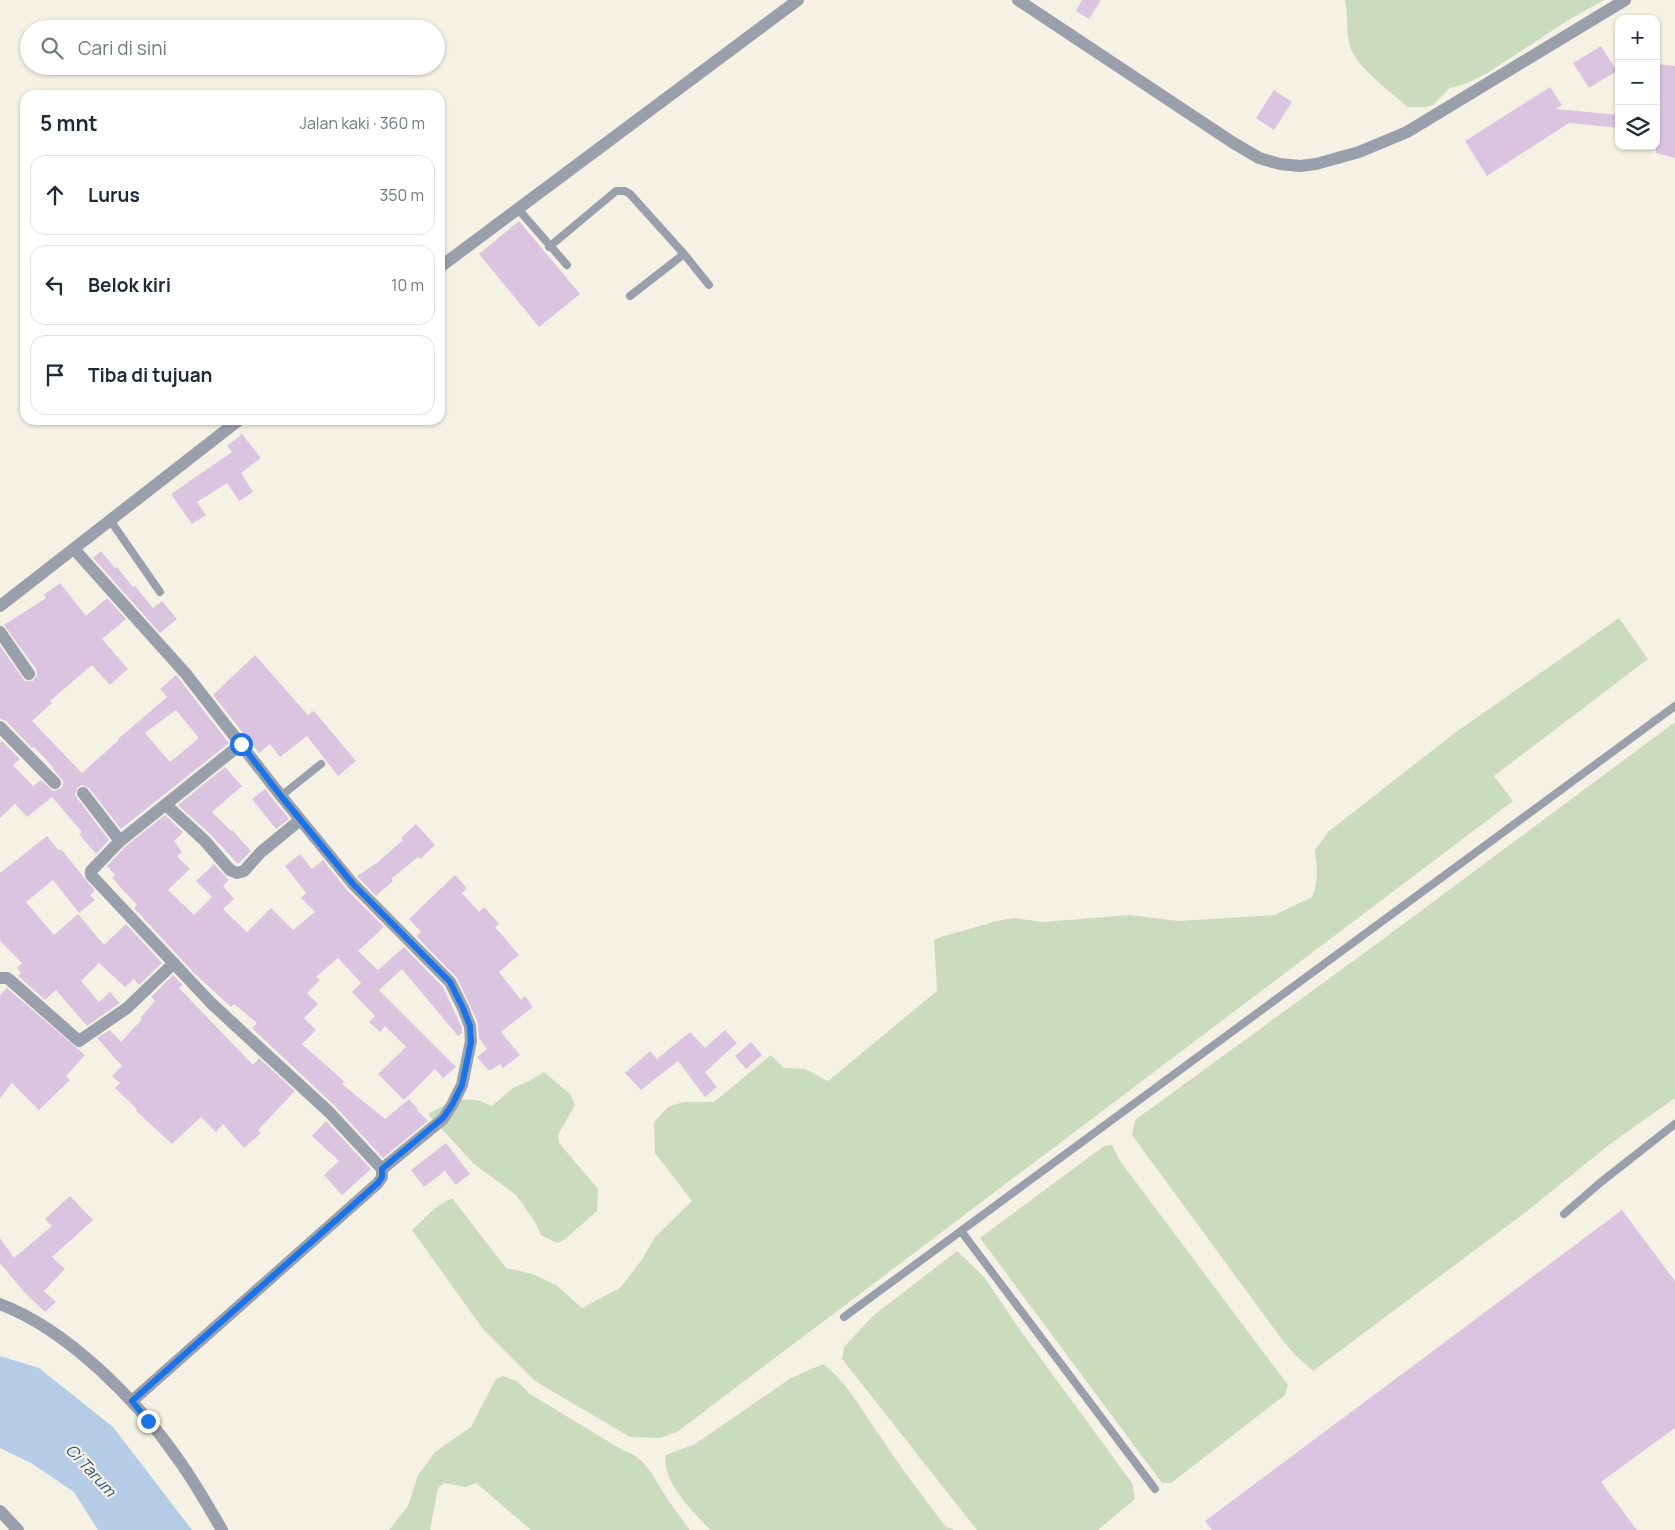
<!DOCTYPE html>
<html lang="id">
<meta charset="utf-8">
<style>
:root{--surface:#fff;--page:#f6f6f7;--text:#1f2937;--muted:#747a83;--line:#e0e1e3}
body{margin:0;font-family:Manrope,sans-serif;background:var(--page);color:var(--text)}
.controls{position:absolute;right:15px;top:15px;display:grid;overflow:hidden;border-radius:10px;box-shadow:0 1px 4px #0004}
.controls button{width:45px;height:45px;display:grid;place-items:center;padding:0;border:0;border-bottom:1px solid var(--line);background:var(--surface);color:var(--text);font:25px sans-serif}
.stop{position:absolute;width:15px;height:15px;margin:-11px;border:4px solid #1a73e8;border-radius:50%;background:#fff}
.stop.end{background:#1a73e8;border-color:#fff;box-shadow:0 1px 5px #0008}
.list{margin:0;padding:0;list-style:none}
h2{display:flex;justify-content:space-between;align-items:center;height:65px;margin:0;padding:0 20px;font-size:21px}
h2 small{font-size:16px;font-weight:400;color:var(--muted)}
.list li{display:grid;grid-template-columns:32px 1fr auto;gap:15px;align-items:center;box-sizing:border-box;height:80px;margin:0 10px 10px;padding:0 10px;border:1px solid var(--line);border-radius:15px}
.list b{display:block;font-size:19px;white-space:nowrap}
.list em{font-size:16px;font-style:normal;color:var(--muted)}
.icon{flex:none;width:28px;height:28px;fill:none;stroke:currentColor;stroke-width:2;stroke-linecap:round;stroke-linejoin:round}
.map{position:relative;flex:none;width:1675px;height:1530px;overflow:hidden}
.search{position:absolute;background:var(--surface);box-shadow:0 1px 4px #0004;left:20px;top:20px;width:425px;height:55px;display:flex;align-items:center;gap:12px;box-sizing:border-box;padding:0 18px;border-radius:28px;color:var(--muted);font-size:19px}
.panel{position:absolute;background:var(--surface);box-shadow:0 1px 4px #0004;left:20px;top:90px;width:425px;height:335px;border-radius:15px}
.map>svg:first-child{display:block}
</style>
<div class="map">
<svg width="1675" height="1530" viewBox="0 0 1675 1530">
<rect width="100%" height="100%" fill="#f5f2e5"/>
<path fill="#cbdbbe" d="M 1345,0 L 1604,0 L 1570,19 L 1486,74 L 1465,84 L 1450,88 L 1433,105 L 1426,107 L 1408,107 C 1393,94 1354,65 1350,46 C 1346,33 1348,15 1345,0 Z
M 1619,618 L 1648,659 L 1494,776 L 1513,801 L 677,1432 L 660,1438 L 630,1437 L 535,1381 L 483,1329 L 412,1230 L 435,1208 L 452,1198 L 506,1268 L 533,1274 L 556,1285 L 582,1308 L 620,1288 L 641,1261 L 655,1237 L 692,1201 L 655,1153 L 654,1122 L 668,1107 L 683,1102 L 714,1102 L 771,1055 L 784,1068 L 805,1069 L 828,1081 L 937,991 L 934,940 L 941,937 L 997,921 L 1014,918 L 1043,922 L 1130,915 L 1178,921 L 1275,915 L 1312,897 C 1319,881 1317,867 1315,850 L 1328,832 L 1456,732 Z
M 1675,722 L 1675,1098 L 1610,1144 L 1526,1212 L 1313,1371 L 1295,1355 L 1283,1341 L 1132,1135 L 1135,1120 L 1371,948 Z
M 544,1072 L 570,1094 L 575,1105 L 558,1135 L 559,1143 L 598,1189 L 597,1211 L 564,1240 L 557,1243 L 541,1235 L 535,1222 L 516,1195 L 474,1164 L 428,1114 C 451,1101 467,1093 492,1106 L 513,1088 L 529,1081 Z
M 1112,1145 L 1120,1161 L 1288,1385 L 1285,1395 L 1171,1483 L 1162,1483 L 980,1238 L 1104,1146 Z
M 957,1251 L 984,1277 L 1020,1330 L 1132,1483 L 1135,1499 L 1098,1530 L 977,1530 L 842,1359 L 844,1347 L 874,1315 Z
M 823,1364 C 848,1383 862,1411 880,1436 C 900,1467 923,1496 945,1526 L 954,1530 L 710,1530 C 693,1511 661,1482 666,1455 L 695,1444 L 791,1378 Z
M 503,1376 L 517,1381 L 530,1394 L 624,1451 C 647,1456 658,1487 671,1504 C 677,1513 683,1521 690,1530 L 531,1530 L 476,1483 L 465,1487 L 444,1483 L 438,1488 L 430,1530 L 389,1530 L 408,1506 L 418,1475 L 435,1452 L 471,1427 L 496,1379 Z"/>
<path fill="#b5cce7" d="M 0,1356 L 39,1368 L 113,1427 L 192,1530 L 98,1530 L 74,1492 L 31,1463 L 0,1448 Z"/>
<path fill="#dbc4e0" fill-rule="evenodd" d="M 1082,0 L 1101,0 L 1089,19 L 1076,11 Z
M 1601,46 L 1617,71 L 1589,88 L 1573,63 Z
M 1656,64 L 1675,66 L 1675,158 L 1656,153 L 1656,118 L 1661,102 L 1656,101 Z
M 1550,87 L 1562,105 L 1556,109 L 1619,115 L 1619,128 L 1569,123 L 1487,176 L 1465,141 Z
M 1274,90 L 1292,102 L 1274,130 L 1256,118 Z
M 519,221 L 580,294 L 539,327 L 479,254 Z
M 242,434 L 261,458 L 241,473 L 253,492 L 239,501 L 227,483 L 197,502 L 206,515 L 192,524 L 171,494 L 232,452 L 227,446 Z
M 101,551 L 115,568 L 117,567 L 133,587 L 135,586 L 153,608 L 162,601 L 177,619 L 160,633 L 93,558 Z
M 60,583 L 86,616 L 107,598 L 126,619 L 102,639 L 128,669 L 110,685 L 92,665 L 50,701 L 52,703 L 32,721 L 82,773 L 119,740 L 118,739 L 167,697 L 160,689 L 176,675 L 229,743 L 121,829 L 89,788 L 82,785 L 78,787 L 75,794 L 77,798 L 109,840 L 96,854 L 79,834 L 82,832 L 52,797 L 27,817 L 15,804 L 0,818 L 0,743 L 2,741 L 20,759 L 13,765 L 33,786 L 41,780 L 53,791 L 60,789 L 63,785 L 63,781 L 53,769 L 54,768 L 34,747 L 32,748 L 6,721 L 0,719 L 0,646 L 25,681 L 33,681 L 37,674 L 36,669 L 4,625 L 46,598 L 44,595 ZM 176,710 L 198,737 L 198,739 L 170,762 L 145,733 Z
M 255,655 L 308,715 L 314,711 L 356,761 L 338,776 L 307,736 L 280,757 L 270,744 L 259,753 L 213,695 Z
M 225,767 L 242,786 L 212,812 L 231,831 L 232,830 L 251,851 L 238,864 L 211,835 L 178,805 Z
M 265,789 L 289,819 L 276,829 L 252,799 Z
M 165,815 L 183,832 L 174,841 L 182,852 L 177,856 L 190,869 L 168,890 L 194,915 L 212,897 L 196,881 L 214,864 L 229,880 L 223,886 L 234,899 L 223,909 L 247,932 L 271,908 L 293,930 L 315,912 L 301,898 L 306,893 L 285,866 L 300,854 L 312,869 L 323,860 L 347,890 L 384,927 L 358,951 L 378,970 L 404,947 L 443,987 L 462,1028 L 462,1033 L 458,1036 L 402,969 L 379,990 L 456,1067 L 443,1078 L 435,1069 L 404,1100 L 378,1074 L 406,1047 L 385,1026 L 380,1032 L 369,1022 L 375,1016 L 352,992 L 361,983 L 338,958 L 316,977 L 320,980 L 307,993 L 318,1004 L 304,1018 L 316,1030 L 302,1044 L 344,1081 L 342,1084 L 385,1119 L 409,1099 L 418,1109 L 417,1110 L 428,1121 L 383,1158 L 335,1106 L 252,1028 L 257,1023 L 234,1004 L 231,1007 L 194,973 L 134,908 L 137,905 L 112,878 L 115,875 L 107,866 L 125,847 Z
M 416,824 L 435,845 L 420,859 L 418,857 L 391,879 L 393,881 L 376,896 L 357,876 L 377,863 L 403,840 L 401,838 Z
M 47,836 L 59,851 L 61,849 L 95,891 L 90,895 L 95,900 L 79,913 L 53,880 L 26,902 L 54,935 L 78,914 L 104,945 L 126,924 L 162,963 L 139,985 L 134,979 L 125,987 L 99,963 L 81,981 L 99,1002 L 110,992 L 120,1003 L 87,1026 L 56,990 L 45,1000 L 18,976 L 21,973 L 17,968 L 22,963 L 0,941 L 0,873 Z
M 455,875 L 467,888 L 462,893 L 479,912 L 484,907 L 499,924 L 495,927 L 519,955 L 499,972 L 521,1000 L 525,996 L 533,1007 L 501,1032 L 520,1055 L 503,1068 L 500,1064 L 489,1071 L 477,1057 L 487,1049 L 479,1038 L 478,1023 L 457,978 L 416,936 L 421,932 L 409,919 Z
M 173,975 L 183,985 L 179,988 L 253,1065 L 259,1058 L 295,1091 L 258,1130 L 261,1133 L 244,1148 L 223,1124 L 216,1132 L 201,1117 L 172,1144 L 136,1111 L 137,1109 L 115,1088 L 120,1083 L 112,1076 L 122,1066 L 97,1038 L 110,1030 L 121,1042 L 142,1019 L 140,1018 L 155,1001 L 151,997 Z
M 7,988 L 85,1055 L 66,1076 L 70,1080 L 39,1110 L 12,1083 L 0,1098 L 0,995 Z
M 725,1030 L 737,1043 L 705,1072 L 717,1087 L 705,1097 L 678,1061 L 641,1090 L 625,1073 L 650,1051 L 657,1059 L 690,1032 L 705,1048 Z
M 751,1042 L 762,1055 L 746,1069 L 735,1056 Z
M 326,1121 L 371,1169 L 342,1195 L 324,1175 L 339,1161 L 312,1136 Z
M 446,1143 L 470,1174 L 456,1185 L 445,1171 L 424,1187 L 411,1170 Z
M 70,1196 L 93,1220 L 52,1257 L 65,1269 L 44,1291 L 56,1302 L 45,1312 L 25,1293 L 0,1263 L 0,1238 L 14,1258 L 52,1226 L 45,1219 Z
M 1622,1210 L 1675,1281 L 1675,1428 L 1601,1482 L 1637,1530 L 1212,1530 L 1205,1521 Z"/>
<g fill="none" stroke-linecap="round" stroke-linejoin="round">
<path stroke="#9a9fac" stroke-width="8" d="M 518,209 L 567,265
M 549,247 L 616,191 L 625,191 L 630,194 L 684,254 L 630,296
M 684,254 L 709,285
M 110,520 L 160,592
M 281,796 L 321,764
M 1564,1214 L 1601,1182 L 1675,1124
M 961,1231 L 1155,1489
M 844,1317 L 1675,706"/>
<path stroke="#9a9fac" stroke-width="12" d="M 1018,0 L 1232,142 L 1259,158 L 1280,164 L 1300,166 L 1316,164 L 1359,152 L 1407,132 L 1625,0
M 440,267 L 798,0
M 74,549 L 186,674 L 281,796 L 353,884 L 450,982 L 463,1008 L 470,1026 L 471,1041 L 462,1085 L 452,1105 L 443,1119 L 382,1169
M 0,606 L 239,420
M 0,632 L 29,674
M 0,727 L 55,783
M 83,793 L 120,841
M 166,805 L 205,841 L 230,870 L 237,873 L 244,871 L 261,852 L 300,820
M 0,978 L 7,978 L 11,981 L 79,1041 L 127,1008 L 174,963
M 0,1304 C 67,1329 138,1401 178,1459 C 194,1481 208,1506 222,1530
M 132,1401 L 378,1183 L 382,1177 L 382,1169 L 329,1112 L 211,1003 L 91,875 L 91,871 L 120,841 L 241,744
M 0,1511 L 18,1530"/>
</g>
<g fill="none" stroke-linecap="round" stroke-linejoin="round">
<path stroke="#1a73e8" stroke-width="6" d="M 148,1421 L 132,1401 L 378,1183 L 382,1177 L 382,1169 L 443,1118 L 452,1105 L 462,1085 L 469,1052 L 471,1042 L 470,1026 L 463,1008 L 450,982 L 353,884 L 281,796 L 241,744"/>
</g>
<g text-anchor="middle" stroke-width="4.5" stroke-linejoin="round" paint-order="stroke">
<g font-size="16" font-style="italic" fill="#34567d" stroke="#f5f2e5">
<text transform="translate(91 1470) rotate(47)" y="6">Ci Tarum</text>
</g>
</g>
</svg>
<div class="controls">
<button>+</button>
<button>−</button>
<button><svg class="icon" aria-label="layers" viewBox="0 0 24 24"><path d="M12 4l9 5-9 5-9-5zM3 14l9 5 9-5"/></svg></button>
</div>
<div class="stop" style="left:241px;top:744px"></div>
<div class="stop end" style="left:148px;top:1421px"></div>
<div class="search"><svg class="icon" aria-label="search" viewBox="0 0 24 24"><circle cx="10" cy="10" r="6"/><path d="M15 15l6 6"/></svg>Cari di sini</div>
<section class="panel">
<h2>5 mnt<small>Jalan kaki · 360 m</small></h2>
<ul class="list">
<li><svg class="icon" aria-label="ahead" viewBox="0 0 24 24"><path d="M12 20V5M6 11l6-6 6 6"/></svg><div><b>Lurus</b></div><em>350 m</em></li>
<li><svg class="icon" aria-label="left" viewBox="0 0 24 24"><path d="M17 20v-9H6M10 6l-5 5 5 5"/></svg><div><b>Belok kiri</b></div><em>10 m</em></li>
<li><svg class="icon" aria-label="arrive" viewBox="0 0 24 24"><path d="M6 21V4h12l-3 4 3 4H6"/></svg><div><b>Tiba di tujuan</b></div></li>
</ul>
</section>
</div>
